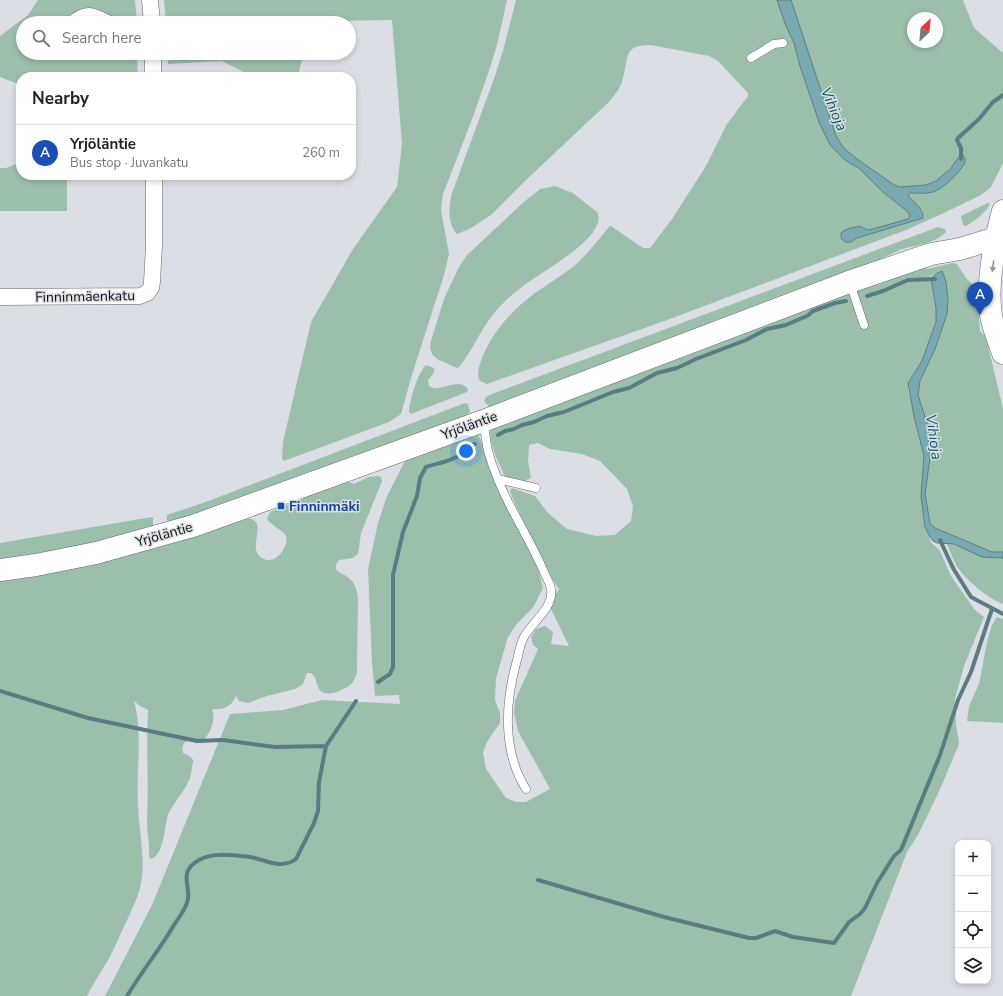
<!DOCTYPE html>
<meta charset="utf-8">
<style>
:root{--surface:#fff;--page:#f2f2f2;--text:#222;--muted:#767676;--line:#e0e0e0;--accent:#0b8043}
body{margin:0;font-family:"Nunito Sans",sans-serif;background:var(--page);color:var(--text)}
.controls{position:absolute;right:12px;bottom:12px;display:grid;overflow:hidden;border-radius:8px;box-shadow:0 2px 6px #0003}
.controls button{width:36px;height:36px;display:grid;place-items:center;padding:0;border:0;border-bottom:1px solid var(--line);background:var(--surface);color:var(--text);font:20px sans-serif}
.compass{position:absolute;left:907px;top:12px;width:36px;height:36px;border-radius:50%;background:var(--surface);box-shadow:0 2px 6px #0003;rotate:26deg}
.you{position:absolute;left:466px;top:451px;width:14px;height:14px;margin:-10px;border:3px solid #fff;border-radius:50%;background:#1a73e8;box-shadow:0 0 0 6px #1a73e833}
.badge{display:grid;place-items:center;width:26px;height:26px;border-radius:50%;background:var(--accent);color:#fff;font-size:13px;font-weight:700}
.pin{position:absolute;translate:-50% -33px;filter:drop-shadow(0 1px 2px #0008)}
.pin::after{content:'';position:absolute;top:21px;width:14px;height:12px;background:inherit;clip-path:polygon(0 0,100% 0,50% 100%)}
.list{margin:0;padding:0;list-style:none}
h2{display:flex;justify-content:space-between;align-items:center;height:52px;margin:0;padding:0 16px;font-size:17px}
h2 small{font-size:13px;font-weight:400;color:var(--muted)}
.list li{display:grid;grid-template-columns:26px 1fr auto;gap:12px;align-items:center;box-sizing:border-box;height:56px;padding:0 16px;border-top:1px solid var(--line)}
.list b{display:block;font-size:15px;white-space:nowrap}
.list p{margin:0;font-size:13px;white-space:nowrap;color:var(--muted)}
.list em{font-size:13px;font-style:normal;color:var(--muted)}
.icon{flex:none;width:22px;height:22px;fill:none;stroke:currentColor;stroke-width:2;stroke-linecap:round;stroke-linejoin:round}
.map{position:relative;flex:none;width:1003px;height:996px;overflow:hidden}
.search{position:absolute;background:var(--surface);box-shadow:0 2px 6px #0003;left:16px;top:16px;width:340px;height:44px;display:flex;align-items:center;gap:10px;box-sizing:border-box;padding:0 14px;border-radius:22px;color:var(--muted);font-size:15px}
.panel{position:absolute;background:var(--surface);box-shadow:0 2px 6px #0003;left:16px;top:72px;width:340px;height:108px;border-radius:16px}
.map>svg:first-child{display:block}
</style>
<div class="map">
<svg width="1003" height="996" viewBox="0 0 1003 996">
<rect width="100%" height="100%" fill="#dbdee4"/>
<path fill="#9cbfac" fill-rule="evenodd" d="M 38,0 L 135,0 L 137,23 L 23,23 L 23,53 L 137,53 L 138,77 L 21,77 L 21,85 L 0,77 L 0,36 L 28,15 Z
M 164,0 L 507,0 L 497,45 L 489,71 L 471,122 L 443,194 L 441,210 L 449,254 L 444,275 L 411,378 L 401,414 L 389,422 L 284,461 L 282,459 L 283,442 L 311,322 L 353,249 L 397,187 L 402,144 L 392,20 L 330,21 L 321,23 L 166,23 Z
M 516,0 L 777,0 L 786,26 L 794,43 L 800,66 L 819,122 L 830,145 L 845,160 L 862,171 L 890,198 L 908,212 L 910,216 L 908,219 L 873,229 L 868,230 L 857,226 L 853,229 L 850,228 L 840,235 L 843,241 L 851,242 L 857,238 L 923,218 L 913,200 L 908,195 L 909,194 L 943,187 L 956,174 L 962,154 C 945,171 943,186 913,186 C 907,187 900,188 894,185 C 878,173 843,154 836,136 L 791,0 L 963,0 L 974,28 L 1003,53 L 1003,163 L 991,187 L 981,195 L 944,213 L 906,230 L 667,320 L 487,384 L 480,381 C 476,373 479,367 482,358 C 492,332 513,309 535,293 C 548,284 561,276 573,267 C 587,255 598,240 610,226 L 611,226 L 643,248 L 650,248 L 672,219 L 706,166 L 727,124 L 748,96 L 748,93 L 718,61 L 709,56 L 651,45 C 623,45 629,56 623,78 C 621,87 615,95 609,102 L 527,179 L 491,215 L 471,228 L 457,234 C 447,224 449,205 452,193 L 495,76 L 504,47 ZM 913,18 L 937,18 L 937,42 L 913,42 Z
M 168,53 L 303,53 L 298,77 L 253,77 L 222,61 L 168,64 Z
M 21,162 L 21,175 L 67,175 L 67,211 L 0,211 L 0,168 L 6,168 Z
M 555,186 L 573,193 L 597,212 C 610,236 538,274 523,286 C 512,294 496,309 489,320 C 478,335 471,353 459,367 L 457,368 L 437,359 L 432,354 L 430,348 L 431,341 L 444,299 L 459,267 L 467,255 L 525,201 L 540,189 Z
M 988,203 L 990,204 C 985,214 975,220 966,226 L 963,225 L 961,216 Z
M 938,227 L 945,229 L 946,232 C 935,244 914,245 900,250 C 891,254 883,258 874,262 L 496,406 L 489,407 L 484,401 L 486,397 L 492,394 Z
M 952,263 L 957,264 L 966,278 L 974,286 L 977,290 L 980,331 L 986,337 L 1003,409 L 1003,552 L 992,552 L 985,549 L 935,528 L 930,523 L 925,494 L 930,458 L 928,426 L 918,395 L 920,381 L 935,349 L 947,314 L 948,300 L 937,273 L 929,277 L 933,284 L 937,315 L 936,322 L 927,350 L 922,361 L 912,376 L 908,388 L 924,456 L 921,496 L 923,509 L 924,521 L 931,542 L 940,551 L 951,576 L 974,609 L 984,617 L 964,666 L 955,699 L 956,724 L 959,744 L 941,787 L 919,833 L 907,852 L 851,996 L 105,996 L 152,905 L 230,714 L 283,710 L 322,700 L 400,704 L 399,695 L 375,696 L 372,663 L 368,569 L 378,523 L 387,496 L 405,461 L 478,434 L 538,568 L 543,588 L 534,606 L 516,625 L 508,637 L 496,678 L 495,700 L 500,713 L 500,723 L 488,740 L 483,752 L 486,769 L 506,798 L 516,802 L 526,802 L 550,789 L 518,731 L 514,713 L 515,701 L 538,649 L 533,645 L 531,637 L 536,629 L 545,626 L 553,632 L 551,644 L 569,646 L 549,605 L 559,589 L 549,574 L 516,506 L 510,491 L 512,488 L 535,496 L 548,513 L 567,529 L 596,536 L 615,535 L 631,521 L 633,506 L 627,489 L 600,461 L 582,454 L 550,449 L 538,443 L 529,445 L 528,461 L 531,478 L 525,481 L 505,477 C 499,462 487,443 491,427 L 792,313 L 926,267 L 927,269 Z
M 426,365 L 434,368 L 434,373 L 428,380 L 429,386 C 441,394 457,376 468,389 L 467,392 L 411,414 L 409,412 C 410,399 417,374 426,365 Z
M 465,403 L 468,404 L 470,412 L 465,417 L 225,506 L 170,522 L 167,520 L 167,515 L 203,503 Z
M 377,476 L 381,477 L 382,481 L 361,533 L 358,554 L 353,558 L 339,560 L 336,564 L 336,569 C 340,574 344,574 349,578 C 355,583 357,590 358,598 L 357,673 C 356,676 354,681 351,684 C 345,690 325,699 319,689 C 317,686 316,680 315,677 L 311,673 L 307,673 L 303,684 L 295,689 L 267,696 L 248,703 L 239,701 L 236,696 C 231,707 224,710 212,709 C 216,720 211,731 204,740 C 195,741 179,737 183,753 C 186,754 192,757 193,760 C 194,762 192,764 192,766 C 192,785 175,799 168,815 C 164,826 165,854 151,859 L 149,856 C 150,844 147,833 147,822 C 149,785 146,748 148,710 L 140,706 L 134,701 C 143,733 136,770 138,804 C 139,833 147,865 139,892 C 136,901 132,909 128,918 C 121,932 115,948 107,962 C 100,973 93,984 87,996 L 0,996 L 0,580 L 245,518 C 274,519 240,553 267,560 C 278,562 289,545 286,536 C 284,531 271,525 267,519 L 270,512 L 303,499 L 306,495 L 347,481 L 354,484 L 369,477 Z
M 152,517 L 153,518 L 153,526 L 150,529 L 125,536 L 0,562 L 0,543 Z
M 946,543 L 954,544 L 982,557 L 1003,558 L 1003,604 C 989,599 967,581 959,569 C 953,561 951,552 946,543 Z
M 997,617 L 1003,619 L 1003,723 L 967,721 L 969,706 L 979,684 L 987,642 L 992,625 Z"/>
<path fill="#79aab2" stroke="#5a7d83" d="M 777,0 L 791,0 L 836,136 L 841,144 L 845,149 L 857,159 L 894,185 L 900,187 L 926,185 L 936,181 L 950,169 L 961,154 L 963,155 C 965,158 966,161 964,164 C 959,173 943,189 933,192 C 926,194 918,193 910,193 L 908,195 C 913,202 924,209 923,218 L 857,238 L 851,242 L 845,242 L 841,238 L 841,233 C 846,228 853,228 859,226 L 868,230 L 873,229 L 908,219 L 910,216 L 908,212 L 883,192 L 860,169 L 845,160 L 830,145 L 819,122 L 800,66 L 794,43 L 786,26 Z
M 942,271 L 946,282 L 948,300 L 947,314 L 935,349 L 920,381 L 918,395 L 928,426 L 930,458 L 925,494 L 930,523 L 935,528 L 985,549 L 992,552 L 1003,552 L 1003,558 L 982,557 L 954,544 L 937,543 L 933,541 L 930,537 L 925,527 L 921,496 L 924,456 L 914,416 L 908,383 L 922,361 L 936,322 L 936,308 L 931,278 L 936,274 Z"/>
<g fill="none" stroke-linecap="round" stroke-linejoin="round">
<path stroke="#5a7d83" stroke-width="4" d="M 961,159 L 961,148 L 957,140 L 958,138 L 979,119 L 993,102 L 1003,95
M 867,296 L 883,291 L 908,280 L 935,279
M 498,435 L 505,431 L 514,429 L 522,425 L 534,422 L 547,416 L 564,412 L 613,392 L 629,388 L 657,373 L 677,368 L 696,359 L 746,340 L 767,329 L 786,325 L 807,316 L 813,311 L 835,303 L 846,301
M 940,540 L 953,568 L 971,597 L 1003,614
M 378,682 L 390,674 L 393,667 L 393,575 L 403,532 L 417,496 L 420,478 L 426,467 C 437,463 450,462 460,455 C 466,451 467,445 475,444
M 0,691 L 88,718 L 197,741 L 223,740 L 275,747 L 326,746
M 538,880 L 664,917 L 749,938 L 756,938 L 775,931 L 793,937 L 834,943 L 849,922 L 860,914 L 865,908 L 877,883 L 894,856 L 901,850 L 940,755 L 958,700 L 971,672 L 992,609
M 127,996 C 142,971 160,949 174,925 C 179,918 184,911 187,903 C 193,887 176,873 199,860 C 213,852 234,855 250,857 C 266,860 281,870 296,859 L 314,823 L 318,811 L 319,782 L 326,746 L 356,701"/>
<g stroke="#65686d" stroke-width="9">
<path id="lane" d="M 68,23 C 87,4 96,13 116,23
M 751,58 L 774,44 L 783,43
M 850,283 L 864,325
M 483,421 C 485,431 486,442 488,451 C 494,472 503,493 514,513 C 524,532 535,551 544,572 C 546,577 550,583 551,589 C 554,608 533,621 524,637 C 520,644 519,653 517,660 C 505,702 502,751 526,789
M 498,479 L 536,488"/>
</g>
<g stroke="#65686d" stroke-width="17">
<path id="street" d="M 150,0 L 152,23
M 153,53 L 153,77
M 0,297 L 140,296 L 147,293 L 151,288 L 152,282 L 154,245 L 154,175"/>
</g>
<g stroke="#65686d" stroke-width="23">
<path id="secondary" d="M 1003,211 C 995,239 986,285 991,315 C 993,328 999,341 1003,353
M 0,570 L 36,565 L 96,553 L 193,526 L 483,421 L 849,282 L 931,254 L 960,249 L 996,238 L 1003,234"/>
</g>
<use href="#lane" stroke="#fff" stroke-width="8"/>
<use href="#street" stroke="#fff" stroke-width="16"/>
<use href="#secondary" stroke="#fff" stroke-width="22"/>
</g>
<defs><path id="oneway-solid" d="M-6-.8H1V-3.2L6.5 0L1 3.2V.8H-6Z"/></defs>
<use fill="#949596" href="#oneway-solid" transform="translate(993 266) rotate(97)"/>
<rect fill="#1a4fb4" stroke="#dbdee4" stroke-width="1.5" x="277" y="502" width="8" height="8" rx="2"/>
<g text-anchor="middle" stroke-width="3" stroke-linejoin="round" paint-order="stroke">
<g font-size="14" fill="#121315" stroke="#dbdee4">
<text transform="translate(85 296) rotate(-1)" y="5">Finninmäenkatu</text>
<text transform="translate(469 425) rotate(-20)" y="5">Yrjöläntie</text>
<text transform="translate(164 534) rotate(-16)" y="5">Yrjöläntie</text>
</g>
<g font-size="14" font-weight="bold" fill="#164399" stroke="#dbdee4" text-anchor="start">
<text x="289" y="511">Finninmäki</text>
</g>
<g font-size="15" font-style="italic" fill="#145963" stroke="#dbdee4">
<text transform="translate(834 109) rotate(67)" y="5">Vihioja</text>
<text transform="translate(934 437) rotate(82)" y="5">Vihioja</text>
</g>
</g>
</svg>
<div class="controls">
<button>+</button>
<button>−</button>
<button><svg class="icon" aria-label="locate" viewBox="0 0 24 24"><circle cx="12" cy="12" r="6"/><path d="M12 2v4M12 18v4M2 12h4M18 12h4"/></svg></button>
<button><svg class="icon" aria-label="layers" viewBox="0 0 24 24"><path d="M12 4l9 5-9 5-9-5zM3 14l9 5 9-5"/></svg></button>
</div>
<svg class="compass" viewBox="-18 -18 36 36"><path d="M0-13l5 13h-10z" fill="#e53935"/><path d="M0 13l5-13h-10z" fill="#767676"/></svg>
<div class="you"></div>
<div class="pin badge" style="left:980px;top:315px;background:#1a4fb4">A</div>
<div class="search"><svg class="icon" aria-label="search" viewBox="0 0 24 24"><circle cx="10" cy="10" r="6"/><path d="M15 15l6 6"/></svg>Search here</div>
<section class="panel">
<h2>Nearby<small></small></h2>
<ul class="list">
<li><span class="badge" style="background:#1a4fb4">A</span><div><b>Yrjöläntie</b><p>Bus stop · Juvankatu</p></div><em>260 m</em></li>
</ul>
</section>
</div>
